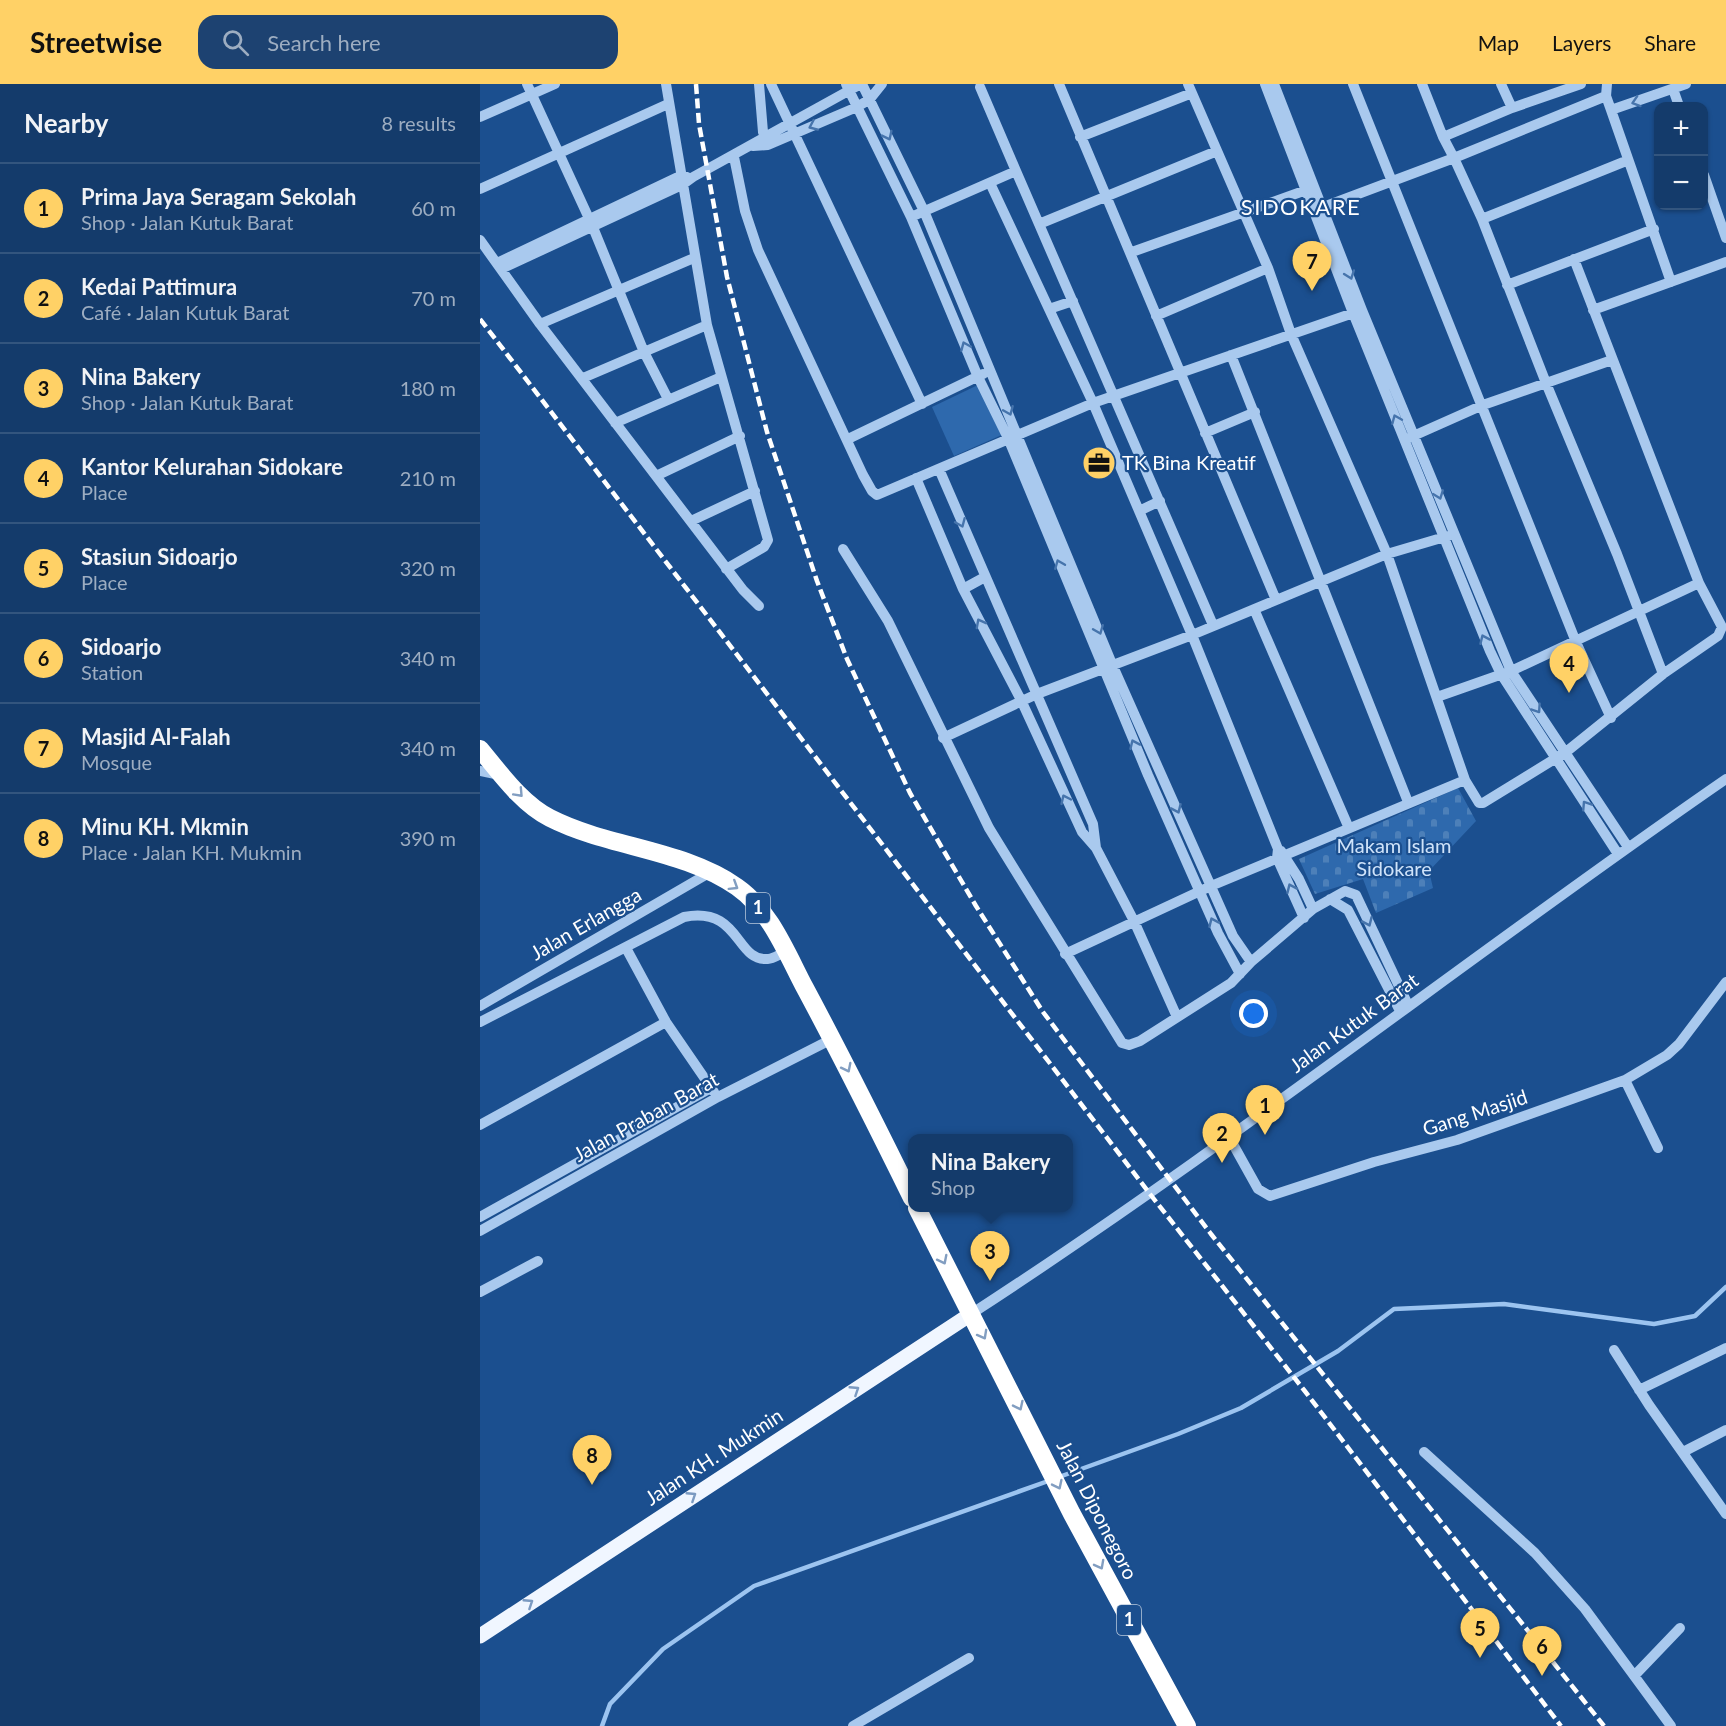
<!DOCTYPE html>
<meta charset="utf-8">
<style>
:root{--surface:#143b6b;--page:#1d4271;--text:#f1f3f6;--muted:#9dadc1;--line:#33557e;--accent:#ffd166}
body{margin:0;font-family:Lato,sans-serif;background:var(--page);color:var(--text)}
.controls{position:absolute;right:18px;top:18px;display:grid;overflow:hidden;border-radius:12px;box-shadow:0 2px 4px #0004}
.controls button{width:54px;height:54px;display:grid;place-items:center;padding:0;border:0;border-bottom:2px solid var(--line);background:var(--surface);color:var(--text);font:30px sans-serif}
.you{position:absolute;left:774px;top:930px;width:21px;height:21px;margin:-15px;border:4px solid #fff;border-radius:50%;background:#1a73e8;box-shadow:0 0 0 9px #1a73e833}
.badge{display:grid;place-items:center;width:39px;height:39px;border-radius:50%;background:var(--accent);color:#111;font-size:20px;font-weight:700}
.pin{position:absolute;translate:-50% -50px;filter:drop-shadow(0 2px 3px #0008)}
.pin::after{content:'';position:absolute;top:32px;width:21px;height:18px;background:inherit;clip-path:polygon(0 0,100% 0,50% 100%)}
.popup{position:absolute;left:428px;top:1050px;width:165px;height:78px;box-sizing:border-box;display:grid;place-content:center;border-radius:12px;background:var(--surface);filter:drop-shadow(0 2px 4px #0005);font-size:20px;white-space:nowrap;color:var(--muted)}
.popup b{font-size:22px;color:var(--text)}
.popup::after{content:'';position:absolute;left:50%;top:100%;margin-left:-12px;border:12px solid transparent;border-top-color:var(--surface)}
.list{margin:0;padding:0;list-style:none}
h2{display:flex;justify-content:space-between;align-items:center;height:78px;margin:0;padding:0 24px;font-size:26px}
h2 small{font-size:20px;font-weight:400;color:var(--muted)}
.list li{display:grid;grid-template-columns:39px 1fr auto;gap:18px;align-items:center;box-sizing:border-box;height:90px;padding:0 24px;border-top:2px solid var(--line)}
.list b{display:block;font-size:22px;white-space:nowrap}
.list p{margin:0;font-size:20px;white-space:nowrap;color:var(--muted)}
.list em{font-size:20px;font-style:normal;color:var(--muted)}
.icon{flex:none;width:33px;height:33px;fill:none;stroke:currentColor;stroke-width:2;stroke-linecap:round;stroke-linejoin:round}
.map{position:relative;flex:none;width:1246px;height:1642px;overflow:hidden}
header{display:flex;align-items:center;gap:36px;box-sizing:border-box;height:84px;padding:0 30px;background:var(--accent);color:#111}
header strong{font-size:28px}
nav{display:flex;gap:33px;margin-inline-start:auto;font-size:21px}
.search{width:420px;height:54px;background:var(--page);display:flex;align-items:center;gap:15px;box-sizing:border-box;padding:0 21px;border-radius:18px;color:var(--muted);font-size:22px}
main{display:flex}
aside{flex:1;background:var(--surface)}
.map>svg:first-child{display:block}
</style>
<header>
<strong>Streetwise</strong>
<div class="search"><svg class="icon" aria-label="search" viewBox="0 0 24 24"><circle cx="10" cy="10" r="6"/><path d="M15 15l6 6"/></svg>Search here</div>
<nav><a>Map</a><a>Layers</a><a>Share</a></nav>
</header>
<main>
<aside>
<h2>Nearby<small>8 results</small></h2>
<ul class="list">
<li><span class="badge">1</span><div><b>Prima Jaya Seragam Sekolah</b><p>Shop · Jalan Kutuk Barat</p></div><em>60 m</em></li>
<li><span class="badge">2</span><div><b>Kedai Pattimura</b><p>Café · Jalan Kutuk Barat</p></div><em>70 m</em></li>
<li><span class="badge">3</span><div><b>Nina Bakery</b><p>Shop · Jalan Kutuk Barat</p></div><em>180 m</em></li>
<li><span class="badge">4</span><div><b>Kantor Kelurahan Sidokare</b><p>Place</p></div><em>210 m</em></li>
<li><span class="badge">5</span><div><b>Stasiun Sidoarjo</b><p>Place</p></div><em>320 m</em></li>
<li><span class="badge">6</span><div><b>Sidoarjo</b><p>Station</p></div><em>340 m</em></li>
<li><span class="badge">7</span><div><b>Masjid Al-Falah</b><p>Mosque</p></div><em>340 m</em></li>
<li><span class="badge">8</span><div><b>Minu KH. Mkmin</b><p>Place · Jalan KH. Mukmin</p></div><em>390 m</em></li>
</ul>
</aside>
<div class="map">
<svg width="1246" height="1642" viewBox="0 0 1246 1642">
<defs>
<pattern id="cemetery-stones" width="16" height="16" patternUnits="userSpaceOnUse" patternTransform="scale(1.5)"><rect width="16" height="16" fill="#2e69ad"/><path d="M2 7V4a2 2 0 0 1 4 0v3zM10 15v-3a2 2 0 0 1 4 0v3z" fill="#4d80b9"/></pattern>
</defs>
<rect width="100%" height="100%" fill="#1b4f8f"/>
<path fill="#2e69ad" d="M 500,300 L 524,350 L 474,372 L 452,323 Z"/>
<path fill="url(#cemetery-stones)" d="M 978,704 L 996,737 L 949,787 L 953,804 L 896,829 L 883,795 L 835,810 L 819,775 Z"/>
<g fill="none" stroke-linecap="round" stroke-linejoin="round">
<path stroke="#9cc4f0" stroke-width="4.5" d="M 579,1393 L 698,1350 L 761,1324 L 858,1267 L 914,1225 L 1024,1220 L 1174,1240 L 1215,1232 L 1246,1203
M 122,1642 L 130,1620 L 183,1565 L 274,1502 L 571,1396"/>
<path stroke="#a9c9ee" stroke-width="10" d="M 47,0 L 112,141 L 164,268 L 188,315
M 186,0 L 227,241 L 288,456 L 284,463 L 246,485
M 279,0 L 283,48 L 287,59
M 291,0 L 442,320
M 366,0 L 431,133 L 498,293 L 528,354 L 668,691 L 738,849 L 760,890
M 382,0 L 444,127 L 632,580 L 753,852 L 771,878
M 579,0 L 796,516
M 708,0 L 788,184 L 811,250 L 907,470 L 985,696
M 785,0 L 873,229 L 1010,567 L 1021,590 L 1138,770
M 794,0 L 882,226 L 1031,587 L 1148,763
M 873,0 L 1096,558 L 1131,634
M 942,0 L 963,53 L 1032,24 L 1101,0
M 1021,0 L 1032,24
M 1127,0 L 1126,12 L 1131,26 L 1206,0
M 500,3 L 536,87
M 1193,5 L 1199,22
M 1131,26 L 1191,198
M 0,33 L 75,0
M 600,53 L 712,9
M 963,53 L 974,74 L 1126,12
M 273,62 L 288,61 L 377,23 L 390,15 L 402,0
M 254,73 L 265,127 L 278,166 L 383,391 L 392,407 L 397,411 L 613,319 L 882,226
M 1224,91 L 1246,154
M 510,99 L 613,319 L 712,551 L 798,765 L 797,774 L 824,834
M 0,105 L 188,20
M 838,125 L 974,74 L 1002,135 L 1066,299 L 1137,470 L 1183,590
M 431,133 L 536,87 L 733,541
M 1002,135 L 1146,77
M 559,140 L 737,67
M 0,156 L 60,240 L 263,506 L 279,522
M 652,168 L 832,104
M 17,179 L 200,92 L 207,93
M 21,185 L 202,101 L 213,93 L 381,0
M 1027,201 L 1174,145
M 569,225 L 593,217
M 1113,226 L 1246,178
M 676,232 L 788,184
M 60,240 L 214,174
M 751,271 L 928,718
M 103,294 L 227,241
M 135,339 L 241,293
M 725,349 L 775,328
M 931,353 L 1003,321 L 1132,276
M 368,355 L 503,290
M 459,385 L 613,740 L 616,764
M 176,392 L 260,352
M 436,394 L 483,505 L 541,616 L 602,748 L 616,764 L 654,837 L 697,933
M 659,427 L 680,417
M 211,437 L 275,407
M 363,465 L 408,537 L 509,744 L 642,959 L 649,961 L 660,957 L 751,899 L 771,878 L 833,825 L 865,807 L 876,811 L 928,921
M 483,505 L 505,493
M 774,525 L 868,742
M 957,613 L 1031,587 L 1219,499
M 463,654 L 557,610 L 712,551 L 907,470 L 968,452
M 0,687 L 20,691
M 801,767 L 819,795 L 833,825
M 850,815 L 868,826 L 920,927
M 146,864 L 186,938 L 234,1008
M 585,870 L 731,802 L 985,696 L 999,719 L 1003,719 L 1086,668 L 1183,590 L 1238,552 L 1242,543 L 1219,499 L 1094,175
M 0,922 L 229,789
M 0,938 L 204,833 C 261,822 255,878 288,875 C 293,875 300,870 305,868
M 1145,996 L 1178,1064
M 0,1041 L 186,938
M 749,1053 L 778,1105 L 790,1112 L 894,1078 L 977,1056 L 1145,996 L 1187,971 L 1199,960 L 1246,898
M 0,1133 L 231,1004
M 0,1147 L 238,1013 L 352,955
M 0,1208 L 58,1177
M 491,1230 C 750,1062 992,870 1246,695
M 1134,1266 L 1169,1321 L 1246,1430
M 1159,1306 L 1246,1264
M 944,1368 L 1055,1469 L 1105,1525 L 1191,1642
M 1203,1368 L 1246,1346
M 1155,1591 L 1200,1544
M 373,1642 L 489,1574"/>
<path stroke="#f0f6ff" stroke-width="15" d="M 0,1552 L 491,1230"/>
<path stroke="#fff" stroke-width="18" d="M 0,665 C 20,689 42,720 70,734 C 129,764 203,765 257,803 C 290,826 307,870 325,904 C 362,973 397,1043 432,1114
M 437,1124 L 592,1430 L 707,1642"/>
<path stroke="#fff" stroke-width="4.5" stroke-dasharray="10 4.5" stroke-linecap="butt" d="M 216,0 L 219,40 L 247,193 L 287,348 L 337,497 L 367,575 L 430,709 L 496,822 L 563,928 L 731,1150 L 1124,1642
M 0,235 L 670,1110 L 824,1306 L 1081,1642"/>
</g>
<defs><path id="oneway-chevron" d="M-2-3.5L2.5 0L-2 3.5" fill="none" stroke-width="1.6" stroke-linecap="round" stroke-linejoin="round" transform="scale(1.5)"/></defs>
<g stroke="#4674ac">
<use href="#oneway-chevron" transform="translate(1156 18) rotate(162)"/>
<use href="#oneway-chevron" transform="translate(333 42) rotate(156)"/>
<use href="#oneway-chevron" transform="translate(408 52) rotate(64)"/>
<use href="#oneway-chevron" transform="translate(870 191) rotate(70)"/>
<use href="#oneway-chevron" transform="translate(485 262) rotate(-113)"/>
<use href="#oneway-chevron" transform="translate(529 327) rotate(67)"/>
<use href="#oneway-chevron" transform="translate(916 335) rotate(-113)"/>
<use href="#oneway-chevron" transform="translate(959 411) rotate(69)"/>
<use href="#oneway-chevron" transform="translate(481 439) rotate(67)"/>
<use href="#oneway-chevron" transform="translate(579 480) rotate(-112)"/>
<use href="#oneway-chevron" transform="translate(500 539) rotate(-118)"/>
<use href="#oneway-chevron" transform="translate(619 546) rotate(68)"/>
<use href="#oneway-chevron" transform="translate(1004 555) rotate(-114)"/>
<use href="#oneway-chevron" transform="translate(1057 625) rotate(56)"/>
<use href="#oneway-chevron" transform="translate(654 660) rotate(-114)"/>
<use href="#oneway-chevron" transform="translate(585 715) rotate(-115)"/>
<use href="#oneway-chevron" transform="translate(1106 721) rotate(-123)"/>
<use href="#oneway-chevron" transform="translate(697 725) rotate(66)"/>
<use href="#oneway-chevron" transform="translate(811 804) rotate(-114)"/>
<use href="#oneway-chevron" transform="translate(733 838) rotate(-114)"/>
<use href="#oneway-chevron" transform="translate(888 838) rotate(66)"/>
</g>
<g stroke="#829ec1">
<use href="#oneway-chevron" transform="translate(39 709) rotate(47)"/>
<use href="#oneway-chevron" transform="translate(254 802) rotate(32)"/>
<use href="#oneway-chevron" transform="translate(367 984) rotate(63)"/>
<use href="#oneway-chevron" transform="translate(463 1176) rotate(63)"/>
<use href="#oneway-chevron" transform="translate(503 1251) rotate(61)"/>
<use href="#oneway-chevron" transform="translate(539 1322) rotate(64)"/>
<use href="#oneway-chevron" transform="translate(578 1401) rotate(64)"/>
<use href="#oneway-chevron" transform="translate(620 1481) rotate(62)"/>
</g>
<g stroke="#7b9ac1">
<use href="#oneway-chevron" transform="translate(375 1306) rotate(-33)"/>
<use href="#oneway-chevron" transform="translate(212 1412) rotate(-33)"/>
<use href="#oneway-chevron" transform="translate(49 1519) rotate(-33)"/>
</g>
<defs>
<g id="office-disc" transform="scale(1.725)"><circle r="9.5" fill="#ffd166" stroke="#1b4f8f"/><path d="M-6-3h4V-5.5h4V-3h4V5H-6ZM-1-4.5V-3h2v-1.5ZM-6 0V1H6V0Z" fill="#111"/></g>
</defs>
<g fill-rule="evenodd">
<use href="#office-disc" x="619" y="379"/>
</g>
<g text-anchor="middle" stroke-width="4.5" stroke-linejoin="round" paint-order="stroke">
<g fill="#1b4f8f" stroke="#bbcadd" stroke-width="1.5">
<rect x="266" y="809" width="24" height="30" rx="4.5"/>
<rect x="637" y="1521" width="24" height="30" rx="4.5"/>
</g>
<g font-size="18" font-weight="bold" fill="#fff">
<text x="278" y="830">1</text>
<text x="649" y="1542">1</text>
</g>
<g font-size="20" fill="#fff" stroke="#1b4f8f" text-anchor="start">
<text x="642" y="386">TK Bina Kreatif</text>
</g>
<g font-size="20" fill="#cfe3fa" stroke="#1b4f8f">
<text x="914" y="769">Makam Islam<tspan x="914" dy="23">Sidokare</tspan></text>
</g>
<g font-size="20" fill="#fff" stroke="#1b4f8f">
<text transform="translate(106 840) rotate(-30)" y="7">Jalan Erlangga</text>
<text transform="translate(874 939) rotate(-36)" y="7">Jalan Kutuk Barat</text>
<text transform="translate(995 1029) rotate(-18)" y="7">Gang Masjid</text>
<text transform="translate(166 1033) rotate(-29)" y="7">Jalan Praban Barat</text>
<text transform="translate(234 1373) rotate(-33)" y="7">Jalan KH. Mukmin</text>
<text transform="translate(617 1426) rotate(63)" y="7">Jalan Diponegoro</text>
</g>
<g font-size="22" letter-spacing="1.5" fill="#fff" stroke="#1b4f8f">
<text x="821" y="131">SIDOKARE</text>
</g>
</g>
</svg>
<div class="controls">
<button>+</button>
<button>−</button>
</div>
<div class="you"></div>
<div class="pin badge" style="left:785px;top:1051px">1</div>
<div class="pin badge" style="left:742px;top:1079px">2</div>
<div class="pin badge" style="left:510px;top:1197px">3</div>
<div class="popup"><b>Nina Bakery</b>Shop</div>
<div class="pin badge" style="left:1089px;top:609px">4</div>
<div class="pin badge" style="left:1000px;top:1574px">5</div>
<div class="pin badge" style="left:1062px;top:1592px">6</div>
<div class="pin badge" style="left:832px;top:207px">7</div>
<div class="pin badge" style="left:112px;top:1401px">8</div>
</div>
</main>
